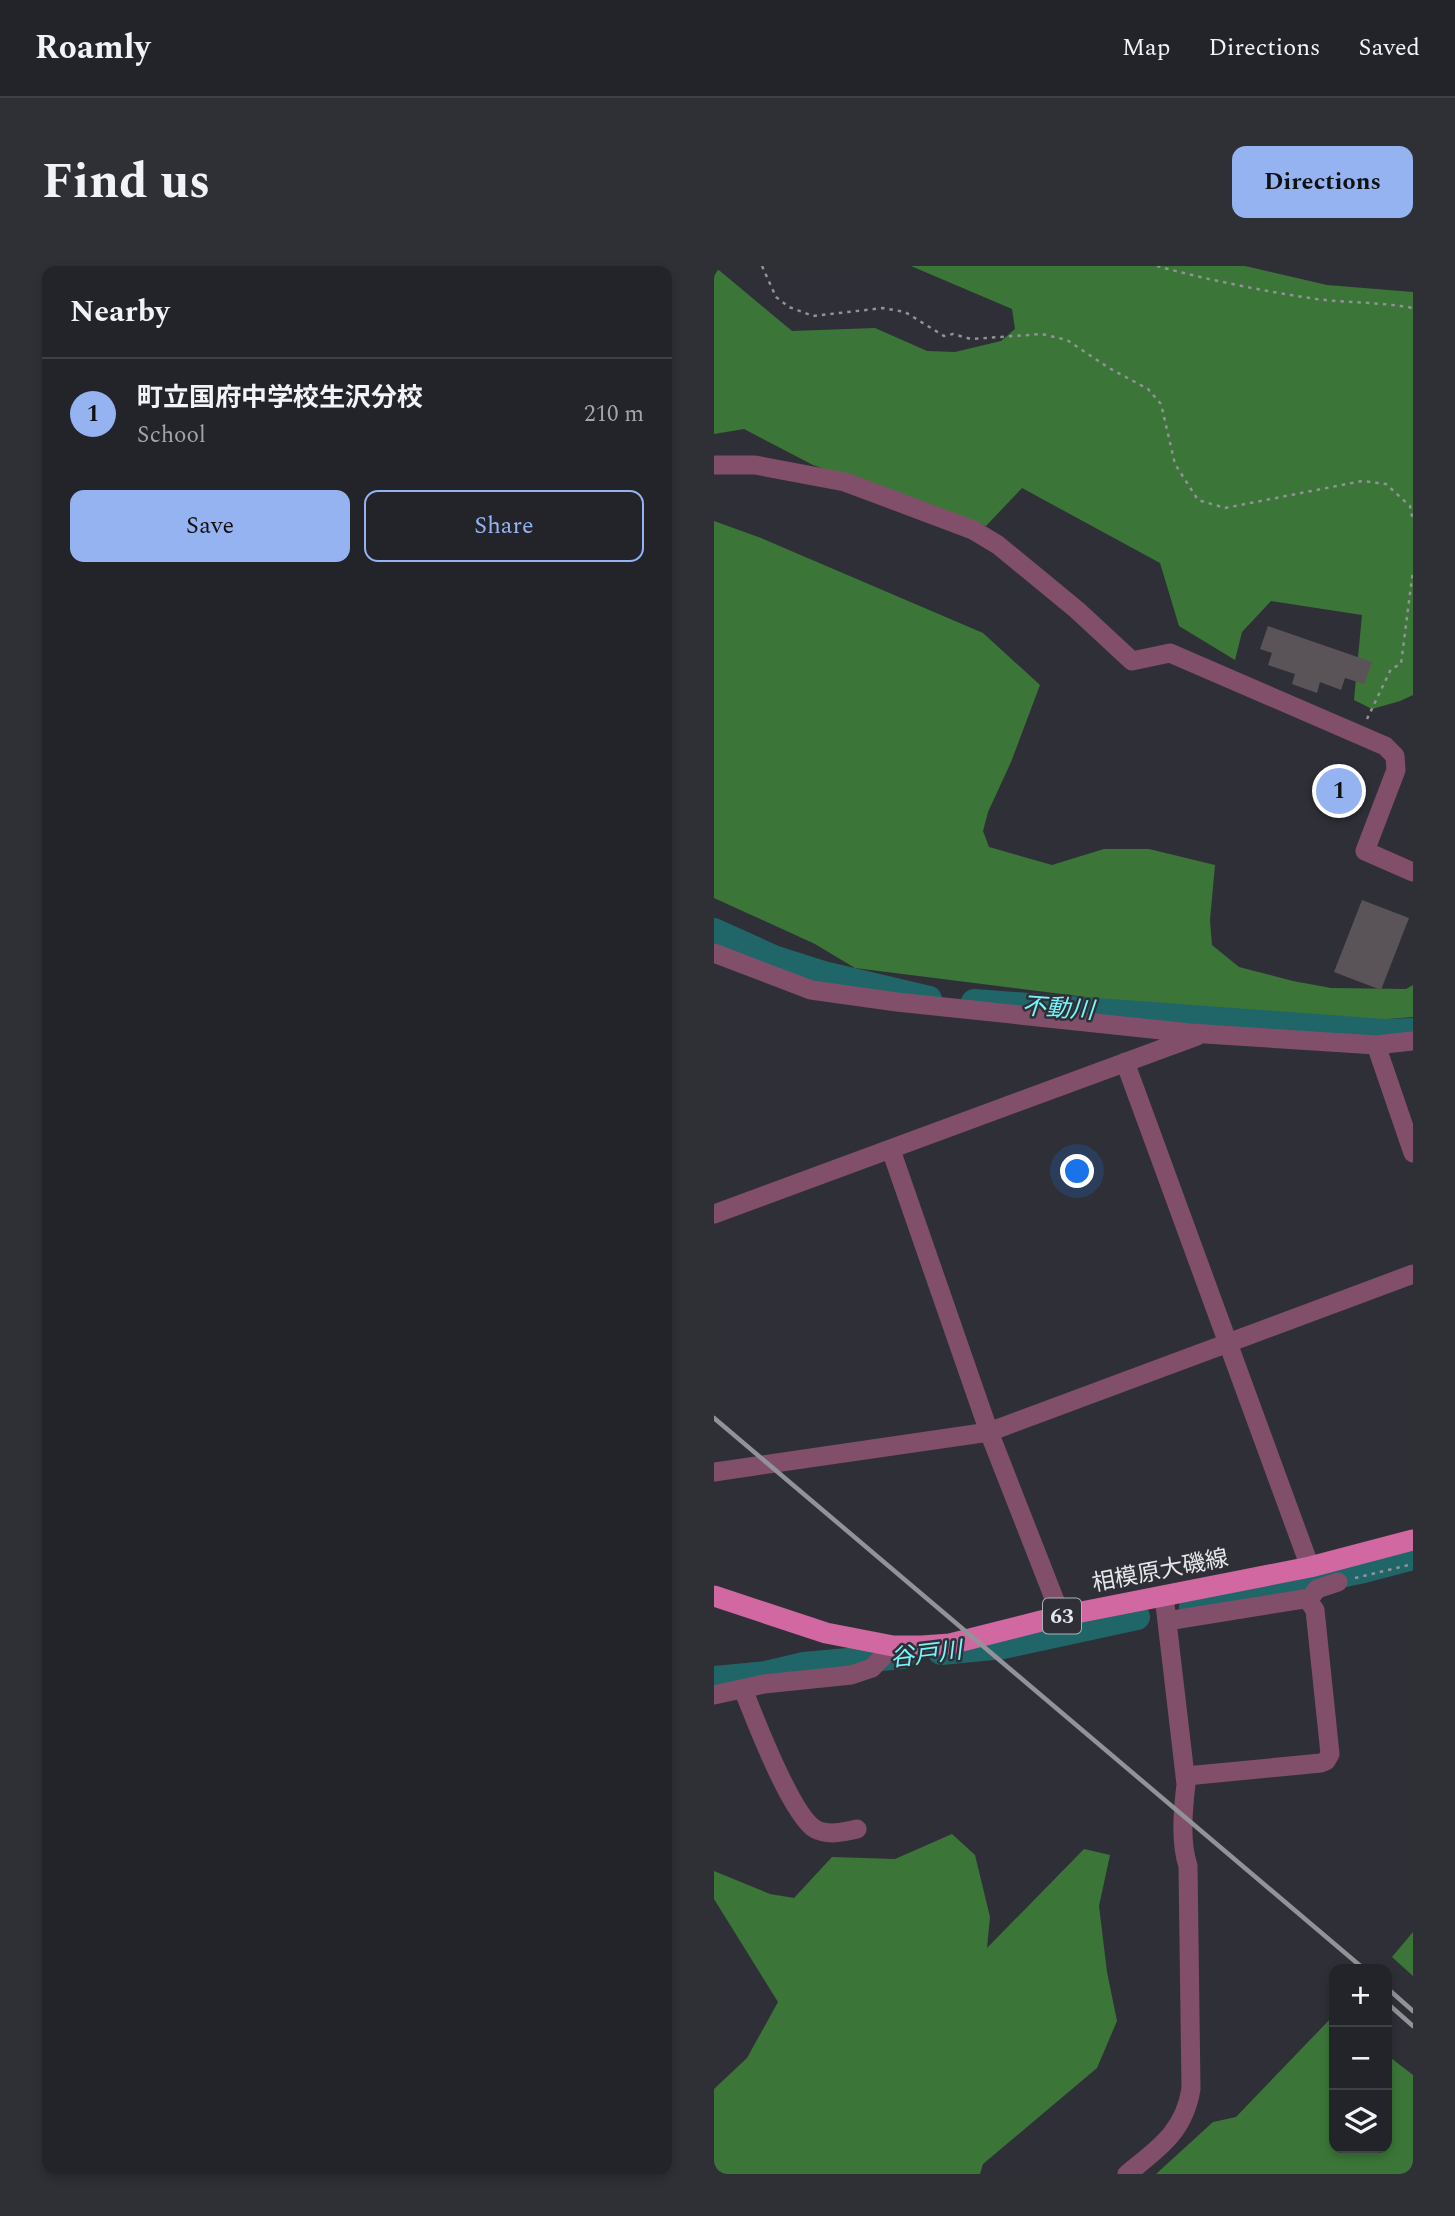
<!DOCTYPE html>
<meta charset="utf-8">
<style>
:root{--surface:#232429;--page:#2f3035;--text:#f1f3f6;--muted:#a3a4a8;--line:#404146;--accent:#95b2f1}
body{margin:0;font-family:Spectral,"Noto Sans JP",serif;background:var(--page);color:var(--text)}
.controls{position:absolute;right:21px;bottom:21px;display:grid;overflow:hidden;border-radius:14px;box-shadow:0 4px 10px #0003}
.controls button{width:63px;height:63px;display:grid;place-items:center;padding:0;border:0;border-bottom:2px solid var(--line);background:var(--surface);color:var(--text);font:35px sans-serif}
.you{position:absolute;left:364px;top:906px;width:24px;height:24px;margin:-18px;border:5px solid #fff;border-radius:50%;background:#1a73e8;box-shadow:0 0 0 10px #1a73e833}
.badge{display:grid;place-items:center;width:46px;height:46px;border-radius:50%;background:var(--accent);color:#111;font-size:23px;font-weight:700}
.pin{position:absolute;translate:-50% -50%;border:4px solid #fff;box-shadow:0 2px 7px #0006}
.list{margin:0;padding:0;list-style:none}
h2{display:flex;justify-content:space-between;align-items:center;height:91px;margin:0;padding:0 28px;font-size:30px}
h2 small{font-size:23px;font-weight:400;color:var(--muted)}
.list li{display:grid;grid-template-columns:46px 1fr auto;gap:21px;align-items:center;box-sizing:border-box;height:112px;padding:0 28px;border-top:2px solid var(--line)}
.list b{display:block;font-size:26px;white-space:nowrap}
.list p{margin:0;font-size:23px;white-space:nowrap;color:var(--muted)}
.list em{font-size:23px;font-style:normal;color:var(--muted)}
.actions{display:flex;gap:14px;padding:21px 28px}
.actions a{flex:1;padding:16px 0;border:2px solid var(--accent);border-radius:14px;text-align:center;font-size:24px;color:var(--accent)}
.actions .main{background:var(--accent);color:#111}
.icon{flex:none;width:38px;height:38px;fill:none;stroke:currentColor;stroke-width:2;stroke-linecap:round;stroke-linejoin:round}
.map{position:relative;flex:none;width:699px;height:1908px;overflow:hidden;border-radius:14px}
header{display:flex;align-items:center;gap:42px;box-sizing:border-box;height:98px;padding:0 35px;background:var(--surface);border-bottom:2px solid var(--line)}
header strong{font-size:33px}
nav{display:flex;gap:38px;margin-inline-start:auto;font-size:24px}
.intro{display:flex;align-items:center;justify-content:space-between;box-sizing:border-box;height:168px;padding:0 42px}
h1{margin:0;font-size:49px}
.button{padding:18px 32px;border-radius:14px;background:var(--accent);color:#111;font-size:24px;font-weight:700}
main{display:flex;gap:42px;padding:0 42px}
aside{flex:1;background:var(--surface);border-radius:14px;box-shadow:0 4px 10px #0003}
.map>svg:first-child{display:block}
</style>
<header>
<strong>Roamly</strong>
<nav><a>Map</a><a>Directions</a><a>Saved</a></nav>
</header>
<div class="intro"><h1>Find us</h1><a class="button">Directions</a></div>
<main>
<aside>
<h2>Nearby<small></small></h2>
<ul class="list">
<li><span class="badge">1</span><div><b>町立国府中学校生沢分校</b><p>School</p></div><em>210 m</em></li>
</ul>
<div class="actions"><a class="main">Save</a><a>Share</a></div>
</aside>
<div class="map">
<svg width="699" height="1908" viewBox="0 0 699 1908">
<rect width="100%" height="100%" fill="#2f3037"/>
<path fill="#3b7638" d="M 0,0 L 78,65 L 161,62 L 213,85 L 241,86 L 287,75 L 301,63 L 298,43 L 197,0 L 531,0 L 613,19 L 699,26 L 699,429 L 686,435 L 658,443 L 640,434 L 648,349 L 557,335 L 528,366 L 521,394 L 465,360 L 446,297 L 308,222 L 272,260 L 99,199 L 30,163 L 0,168 Z
M 0,255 L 47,272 L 269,367 L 326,419 L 297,496 L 274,546 L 269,565 L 275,581 L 338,599 L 390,583 L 435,583 L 501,599 L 496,654 L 498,679 L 525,701 L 579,715 L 617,722 L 692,723 L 699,719 L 699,751 L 638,756 L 427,738 L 141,702 L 101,678 L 0,632 Z
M 238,1568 L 261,1589 L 276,1651 L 273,1682 L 370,1583 L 396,1589 L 385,1640 L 393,1706 L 403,1755 L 383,1802 L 269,1898 L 266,1908 L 0,1908 L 0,1823 L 33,1792 L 64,1736 L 0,1633 L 0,1605 L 56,1628 L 80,1632 L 118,1591 L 181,1593 Z
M 699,1666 L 699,1710 L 678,1691 Z
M 620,1749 L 620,1882 L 673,1882 L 673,1789 L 699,1809 L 699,1908 L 442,1908 L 499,1856 L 522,1851 Z"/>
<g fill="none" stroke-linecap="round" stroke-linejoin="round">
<path stroke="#206669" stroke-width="26" d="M 0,665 L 62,693 L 109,708 L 215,733
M 260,736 L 671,766 L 699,765
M 478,1340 L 650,1304 L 699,1291
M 227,1386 L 289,1380 L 423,1351
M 0,1413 L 52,1408 L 90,1399 L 189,1390"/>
</g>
<path fill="#5a5358" d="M 554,360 L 658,396 L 650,418 L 631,412 L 627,424 L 606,416 L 603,427 L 578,418 L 581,408 L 554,399 L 558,387 L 546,383 Z
M 648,634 L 695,652 L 667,724 L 620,706 Z"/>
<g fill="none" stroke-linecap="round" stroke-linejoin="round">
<path stroke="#919298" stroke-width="2.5" stroke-dasharray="3.5 5" stroke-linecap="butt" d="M 48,0 L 62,31 L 75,41 L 99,50 L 169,42 L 191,46 L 230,70 L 239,68 L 257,73 L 328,68 L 353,74 L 395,102 L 434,123 L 447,138 L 461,198 L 484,234 L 511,242 L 648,215 L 672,218 L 696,240 L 699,255
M 443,0 C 494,14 549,25 602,33 C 634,37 667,36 699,42
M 653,453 L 677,403 L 687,398 L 699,304
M 641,1312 L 699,1298"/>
<path stroke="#824f6a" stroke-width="19" d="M 0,199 L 41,199 L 131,216 L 259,264 L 284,279 L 363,344 L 418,395 L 456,387 L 671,480 L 681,490 L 682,504 L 651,585 L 699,606
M 0,687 L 97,724 L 183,736 L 476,767 L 662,779 L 699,775
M 662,779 L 699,887
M 411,796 L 596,1301
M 177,884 L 275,1166 L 347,1350
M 0,948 L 483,770
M 0,1206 L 275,1166 L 699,1008
M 453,1355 L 596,1332 L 603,1323 L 624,1316
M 29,1423 C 40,1451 77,1548 101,1563 C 114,1570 130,1566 143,1563
M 0,1429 L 50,1418 L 137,1409 L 158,1402 L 179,1380
M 472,1510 L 607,1497 L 612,1495 L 616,1488 L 601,1344 L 593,1333
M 413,1908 C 445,1882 470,1866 477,1823 L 474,1600 C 466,1576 469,1544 472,1518 L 450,1330"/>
<path stroke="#d168a1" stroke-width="21" d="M 0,1330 L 112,1367 L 179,1380 L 208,1380 L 236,1378 L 347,1350 L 596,1301 L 699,1274"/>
<path stroke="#929399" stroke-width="4.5" d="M 0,1152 L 650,1703
M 673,1722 L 699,1745
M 673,1737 L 699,1760"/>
</g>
<g text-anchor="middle" stroke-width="5" stroke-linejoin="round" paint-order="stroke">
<rect fill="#2f3037" stroke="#afb0b6" stroke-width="2" x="329" y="1332.5" width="38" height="35" rx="5"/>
<g font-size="21" font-weight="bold" fill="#e6e7ec">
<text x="348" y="1357">63</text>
</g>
<g font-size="23" fill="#e6e7ec" stroke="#2f3037">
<text transform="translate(446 1304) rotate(-11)" y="8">相模原大磯線</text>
</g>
<g font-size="24" font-style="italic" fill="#74f6fb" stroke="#2f3037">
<text transform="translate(344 742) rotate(4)" y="8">不動川</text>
<text transform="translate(212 1388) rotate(-7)" y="8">谷戸川</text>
</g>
</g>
</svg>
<div class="controls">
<button>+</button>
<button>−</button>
<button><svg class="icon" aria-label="layers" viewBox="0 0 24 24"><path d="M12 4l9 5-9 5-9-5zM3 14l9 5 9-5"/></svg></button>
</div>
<div class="you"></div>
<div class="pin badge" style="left:625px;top:525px">1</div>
</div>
</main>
